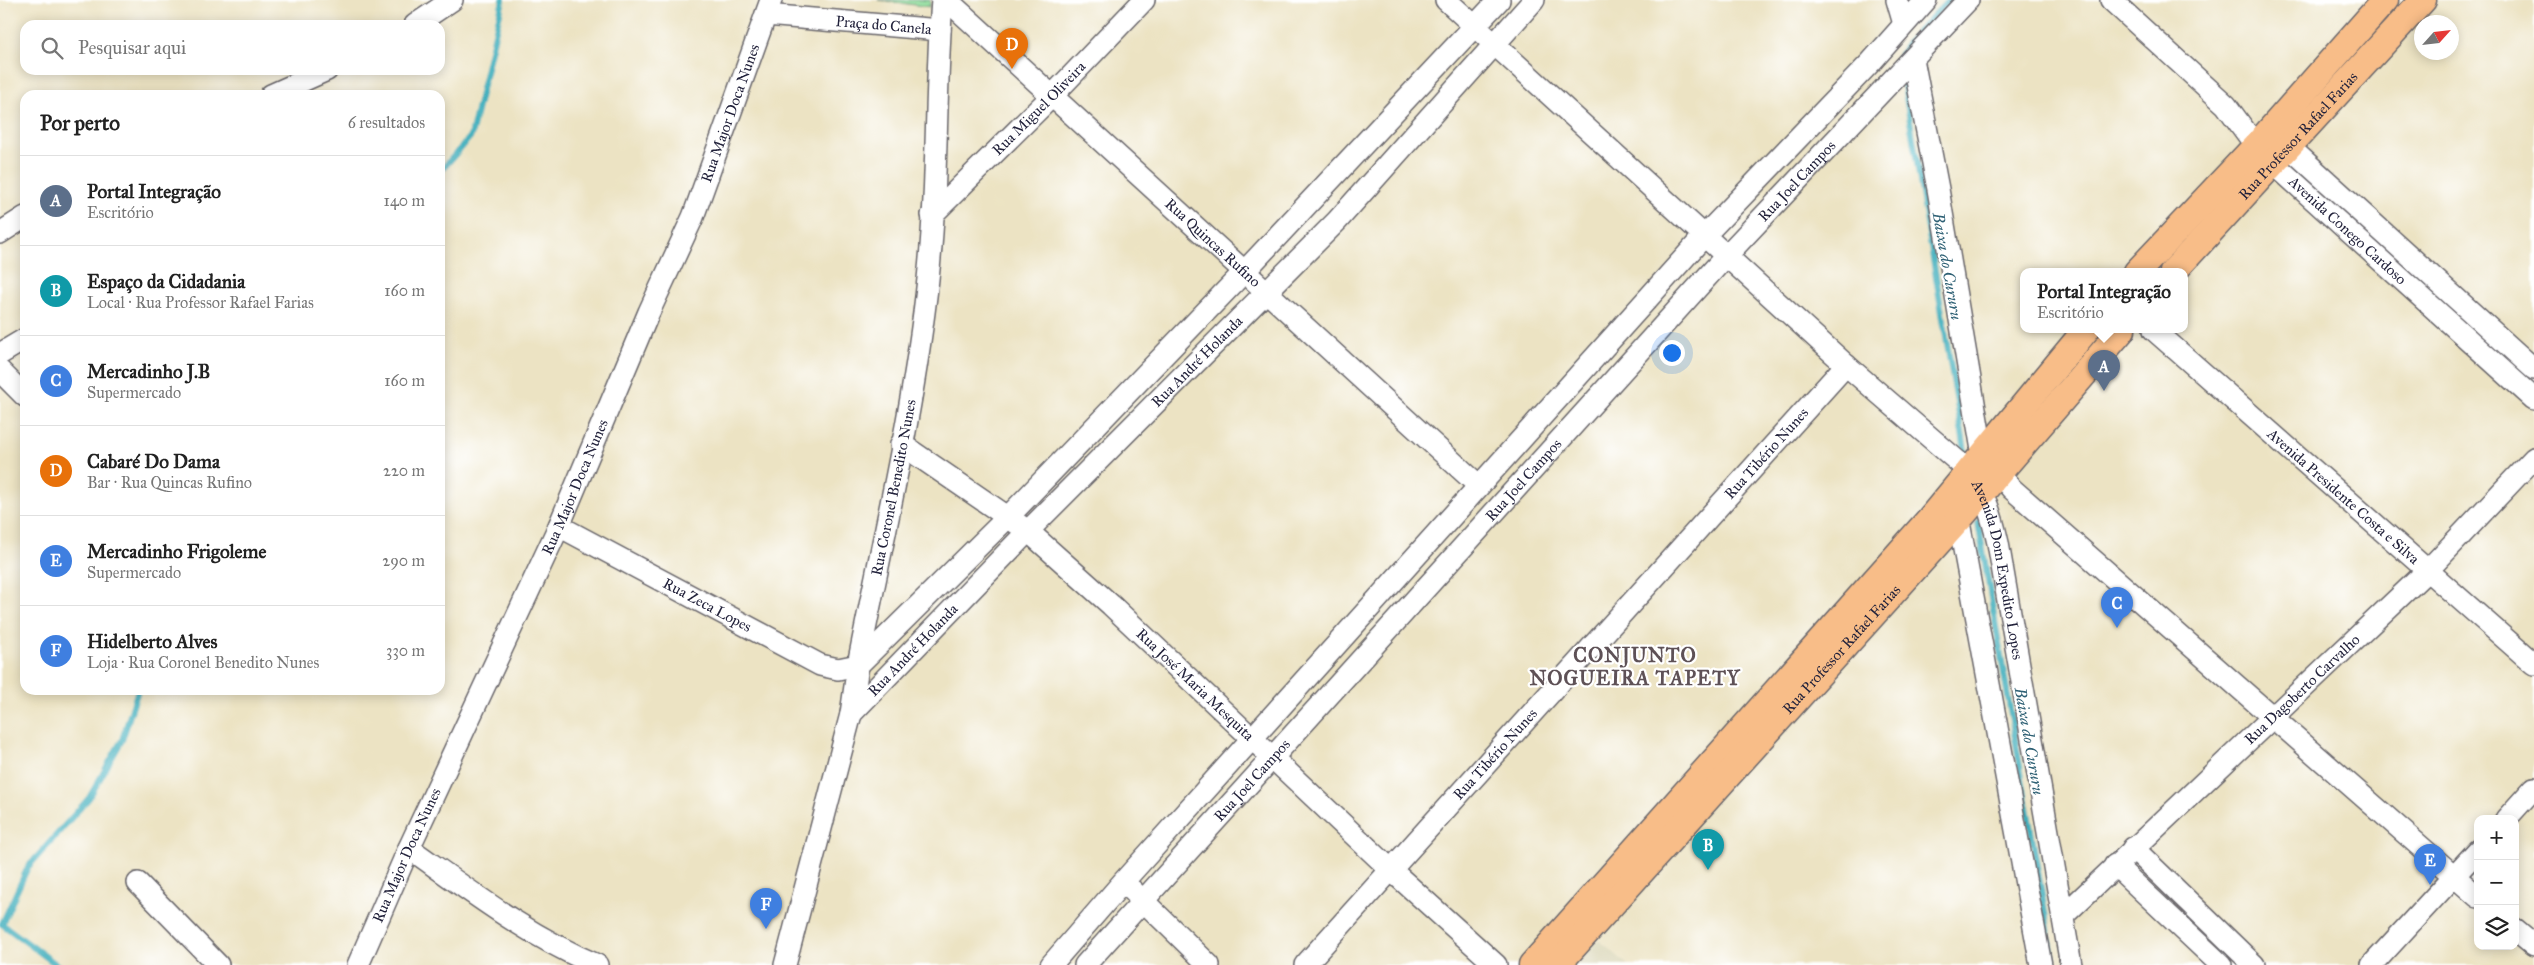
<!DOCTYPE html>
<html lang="pt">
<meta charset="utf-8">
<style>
:root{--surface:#fff;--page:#f6f6f6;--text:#222;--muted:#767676;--line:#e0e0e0;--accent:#7c3aed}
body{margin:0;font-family:"IM FELL Great Primer",serif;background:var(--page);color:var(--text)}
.controls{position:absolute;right:15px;bottom:15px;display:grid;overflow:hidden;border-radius:10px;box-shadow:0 2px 12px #0003}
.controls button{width:45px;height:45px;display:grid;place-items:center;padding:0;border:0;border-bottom:1px solid var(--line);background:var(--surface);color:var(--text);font:25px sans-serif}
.compass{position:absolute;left:2414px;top:15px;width:45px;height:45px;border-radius:50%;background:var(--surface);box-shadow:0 2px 12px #0003;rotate:63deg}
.you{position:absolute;left:1671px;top:352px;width:18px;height:18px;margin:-12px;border:4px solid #fff;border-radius:50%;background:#1a73e8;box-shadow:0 0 0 8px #1a73e833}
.badge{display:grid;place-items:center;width:32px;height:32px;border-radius:50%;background:var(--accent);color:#fff;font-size:16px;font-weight:700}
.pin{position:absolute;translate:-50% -41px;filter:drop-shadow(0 1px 2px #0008)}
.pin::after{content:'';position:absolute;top:26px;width:18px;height:15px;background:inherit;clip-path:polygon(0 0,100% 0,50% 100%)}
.popup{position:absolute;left:2020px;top:268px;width:168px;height:65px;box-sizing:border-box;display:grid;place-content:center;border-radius:10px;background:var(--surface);filter:drop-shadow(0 1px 4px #0005);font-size:16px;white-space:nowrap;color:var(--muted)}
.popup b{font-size:19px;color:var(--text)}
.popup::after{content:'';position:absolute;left:50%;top:100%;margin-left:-10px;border:10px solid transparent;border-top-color:var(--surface)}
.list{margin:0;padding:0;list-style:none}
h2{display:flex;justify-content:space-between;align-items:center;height:65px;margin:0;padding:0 20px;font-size:21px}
h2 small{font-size:16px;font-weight:400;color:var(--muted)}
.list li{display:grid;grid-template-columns:32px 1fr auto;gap:15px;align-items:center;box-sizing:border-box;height:90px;padding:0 20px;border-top:1px solid var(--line)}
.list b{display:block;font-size:19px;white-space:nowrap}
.list p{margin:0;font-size:16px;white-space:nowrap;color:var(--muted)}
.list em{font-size:16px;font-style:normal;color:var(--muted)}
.icon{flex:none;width:28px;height:28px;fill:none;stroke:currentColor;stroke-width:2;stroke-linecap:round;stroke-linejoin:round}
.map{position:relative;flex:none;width:2534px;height:965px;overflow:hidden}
.search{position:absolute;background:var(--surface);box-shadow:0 2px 12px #0003;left:20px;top:20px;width:425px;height:55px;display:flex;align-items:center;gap:12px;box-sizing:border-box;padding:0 18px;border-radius:15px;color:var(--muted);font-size:19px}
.panel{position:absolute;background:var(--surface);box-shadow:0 2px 12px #0003;left:20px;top:90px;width:425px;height:605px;border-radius:15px}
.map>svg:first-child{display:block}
</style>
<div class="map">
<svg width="2534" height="965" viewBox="0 0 2534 965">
<defs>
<pattern id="park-crowns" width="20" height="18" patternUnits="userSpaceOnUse" patternTransform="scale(1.25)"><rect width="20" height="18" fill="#8edc9a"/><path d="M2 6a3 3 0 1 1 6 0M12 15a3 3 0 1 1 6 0" fill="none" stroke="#7abc86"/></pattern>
</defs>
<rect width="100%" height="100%" fill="#fff"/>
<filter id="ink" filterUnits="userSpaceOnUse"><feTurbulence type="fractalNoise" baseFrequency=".02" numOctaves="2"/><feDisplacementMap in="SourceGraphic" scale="10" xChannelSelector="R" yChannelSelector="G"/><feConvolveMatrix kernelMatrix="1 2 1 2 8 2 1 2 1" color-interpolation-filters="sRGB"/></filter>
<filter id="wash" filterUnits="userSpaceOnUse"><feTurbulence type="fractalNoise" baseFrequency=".0096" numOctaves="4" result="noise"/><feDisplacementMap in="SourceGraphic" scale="20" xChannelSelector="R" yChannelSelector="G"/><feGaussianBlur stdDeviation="1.12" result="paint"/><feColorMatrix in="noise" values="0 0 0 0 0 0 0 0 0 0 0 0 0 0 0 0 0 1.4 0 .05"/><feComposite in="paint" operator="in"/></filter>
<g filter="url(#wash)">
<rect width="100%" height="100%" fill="#ece3c3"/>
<path fill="#d9d5b5" d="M 1599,940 L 1628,965 L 1577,965 Z"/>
<path fill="url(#park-crowns)" stroke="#587f6a" d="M 878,0 L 930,0 L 930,7 Z"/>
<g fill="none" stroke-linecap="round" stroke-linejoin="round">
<path stroke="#3faebc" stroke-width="6" d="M 1899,57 L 1909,41 L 1949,0
M 1904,85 L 1965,451
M 440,172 L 471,136 L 503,0
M 1978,522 L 2054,965
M 57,965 L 2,924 L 28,867 L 89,798 L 122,740 L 138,690"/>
</g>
</g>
<g filter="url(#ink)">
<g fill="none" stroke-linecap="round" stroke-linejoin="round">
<g stroke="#69666b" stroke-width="24">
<g id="minor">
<path id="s1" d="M 947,0 L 1478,485"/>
<path id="s2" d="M 1446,0 L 1846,365 L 1969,471 C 1985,494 1992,516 1998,543 L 2071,965"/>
<path d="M 1897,0 L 1904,24"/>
<path id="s3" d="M 2111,0 L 2226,105 L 2256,146 L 2273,163 L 2534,399"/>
<path id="s4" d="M 766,15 L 940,30"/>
<path d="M 415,25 L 452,0"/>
<path d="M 1913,59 L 1938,189 L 1983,456 L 2012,489 L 2478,897"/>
<path d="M 271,95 L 327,70"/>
<path d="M 2277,136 L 2534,369"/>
<path id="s5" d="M 932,215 L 1052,96 L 1144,0"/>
<path d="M 0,233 L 25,217"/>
<path id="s6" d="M 2154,330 L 2534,664"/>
<path d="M 0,354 L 25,339"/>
<path d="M 0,371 L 25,396"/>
<path id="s7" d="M 901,444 L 1028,531 L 1111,605 L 1391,870 L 1496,965"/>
<path d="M 1956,506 L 2041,965"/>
<path id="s8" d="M 559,526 L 820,665 L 838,669 L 858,665 L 1009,516 L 1244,272 L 1499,0"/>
<path id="s9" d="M 851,714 L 1028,531 L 1337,221 L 1534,0"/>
<path d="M 2506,819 L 2534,788"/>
<path d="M 409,848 C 470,891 528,936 597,965"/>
<path d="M 2133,848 L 2254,965"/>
<path d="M 2115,865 L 2221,965"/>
<path d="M 138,883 L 218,965"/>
<path d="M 1132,890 L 1209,965"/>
<path id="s10" d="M 2064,915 L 2428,570 L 2534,458"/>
<path d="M 2515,929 L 2534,945"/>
<path id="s11" d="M 358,965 L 409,848 L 559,526 L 649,312 L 693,217 L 771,0"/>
<path id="s12" d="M 785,965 L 851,714 L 858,665 C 883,537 914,409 928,279 C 938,187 935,93 942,0"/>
<path d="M 1051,965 L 1123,882 L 1704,236 L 1871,62 L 1926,0"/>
<path id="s13" d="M 1085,965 L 1726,256 L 1968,0"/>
<path id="s14" d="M 1305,965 L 1846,365"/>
<path d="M 2372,965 L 2478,850"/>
</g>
</g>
<g stroke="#69666b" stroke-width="29">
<g id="major">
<path d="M 2137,272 L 2256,146 L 2385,0"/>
<path id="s15" d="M 2173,272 L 2423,0"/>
<path d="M 1532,965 L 1928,521 L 2086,330"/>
<path id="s16" d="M 1557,965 L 1960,518 L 2122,330"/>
</g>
</g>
<use href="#minor" stroke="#fff" stroke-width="21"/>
<use href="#major" stroke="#f8bd88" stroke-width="26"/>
</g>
</g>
<g text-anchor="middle" stroke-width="4.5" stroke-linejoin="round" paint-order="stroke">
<g font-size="15" fill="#22223b" stroke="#fff">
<text dy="5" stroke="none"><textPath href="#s4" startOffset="118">Praça do Canela</textPath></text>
<text dy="5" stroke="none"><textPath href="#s5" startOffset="151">Rua Miguel Oliveira</textPath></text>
<text dy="5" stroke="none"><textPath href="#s11" startOffset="930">Rua Major Doca Nunes</textPath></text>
<text dy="5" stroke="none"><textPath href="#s15" startOffset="185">Rua Professor Rafael Farias</textPath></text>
<text dy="5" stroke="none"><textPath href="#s13" startOffset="1059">Rua Joel Campos</textPath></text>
<text dy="5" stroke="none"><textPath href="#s3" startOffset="331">Avenida Conego Cardoso</textPath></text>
<text dy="5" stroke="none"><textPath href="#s1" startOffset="360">Rua Quincas Rufino</textPath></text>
<text dy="5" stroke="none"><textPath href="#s9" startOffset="494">Rua André Holanda</textPath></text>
<text dy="5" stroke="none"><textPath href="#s14" startOffset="689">Rua Tibério Nunes</textPath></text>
<text dy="5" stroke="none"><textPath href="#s13" startOffset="654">Rua Joel Campos</textPath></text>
<text dy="5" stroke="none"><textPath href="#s11" startOffset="525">Rua Major Doca Nunes</textPath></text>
<text dy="5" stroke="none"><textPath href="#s12" startOffset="490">Rua Coronel Benedito Nunes</textPath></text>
<text dy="5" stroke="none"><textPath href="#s6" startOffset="252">Avenida Presidente Costa e Silva</textPath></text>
<text dy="5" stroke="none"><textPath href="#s2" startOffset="808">Avenida Dom Expedito Lopes</textPath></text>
<text dy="5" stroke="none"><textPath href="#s8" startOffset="168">Rua Zeca Lopes</textPath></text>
<text dy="5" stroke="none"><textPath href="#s16" startOffset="425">Rua Professor Rafael Farias</textPath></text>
<text dy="5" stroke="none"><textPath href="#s9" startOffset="89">Rua André Holanda</textPath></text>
<text dy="5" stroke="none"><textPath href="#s7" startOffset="381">Rua José Maria Mesquita</textPath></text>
<text dy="5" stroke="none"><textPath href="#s10" startOffset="328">Rua Dagoberto Carvalho</textPath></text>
<text dy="5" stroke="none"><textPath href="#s14" startOffset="284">Rua Tibério Nunes</textPath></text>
<text dy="5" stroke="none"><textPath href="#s13" startOffset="249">Rua Joel Campos</textPath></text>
<text dy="5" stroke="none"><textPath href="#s11" startOffset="120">Rua Major Doca Nunes</textPath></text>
</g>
<g font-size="16" font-style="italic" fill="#2f6175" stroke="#fff">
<text transform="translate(1948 266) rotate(80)" y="6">Baixa do Cururu</text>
<text transform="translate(2030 741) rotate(80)" y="6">Baixa do Cururu</text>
</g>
<g font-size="20" font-weight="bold" letter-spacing="1" fill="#5e5156" stroke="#fff">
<text x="1635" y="662">CONJUNTO<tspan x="1635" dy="23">NOGUEIRA TAPETY</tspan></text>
</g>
</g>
</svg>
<div class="controls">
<button>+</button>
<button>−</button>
<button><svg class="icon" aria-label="layers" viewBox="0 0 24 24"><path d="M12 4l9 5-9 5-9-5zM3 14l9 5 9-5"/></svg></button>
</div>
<svg class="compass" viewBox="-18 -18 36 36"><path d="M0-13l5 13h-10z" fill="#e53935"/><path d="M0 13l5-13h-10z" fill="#767676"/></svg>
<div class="you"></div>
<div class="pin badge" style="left:2104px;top:391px;background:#5c6f8a">A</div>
<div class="popup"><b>Portal Integração</b>Escritório</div>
<div class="pin badge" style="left:1708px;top:870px;background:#0f9aa8">B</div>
<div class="pin badge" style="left:2117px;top:628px;background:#3f7fe0">C</div>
<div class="pin badge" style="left:1012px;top:69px;background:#e8710a">D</div>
<div class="pin badge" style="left:2430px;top:885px;background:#3f7fe0">E</div>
<div class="pin badge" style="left:766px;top:929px;background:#3f7fe0">F</div>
<div class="search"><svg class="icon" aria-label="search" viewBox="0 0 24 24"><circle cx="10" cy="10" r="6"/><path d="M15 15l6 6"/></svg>Pesquisar aqui</div>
<section class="panel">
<h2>Por perto<small>6 resultados</small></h2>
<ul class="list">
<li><span class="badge" style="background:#5c6f8a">A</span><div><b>Portal Integração</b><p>Escritório</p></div><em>140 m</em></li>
<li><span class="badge" style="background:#0f9aa8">B</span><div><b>Espaço da Cidadania</b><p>Local · Rua Professor Rafael Farias</p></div><em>160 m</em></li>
<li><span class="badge" style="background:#3f7fe0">C</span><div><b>Mercadinho J.B</b><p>Supermercado</p></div><em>160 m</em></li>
<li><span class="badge" style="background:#e8710a">D</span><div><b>Cabaré Do Dama</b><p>Bar · Rua Quincas Rufino</p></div><em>220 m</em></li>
<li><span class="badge" style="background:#3f7fe0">E</span><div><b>Mercadinho Frigoleme</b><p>Supermercado</p></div><em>290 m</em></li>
<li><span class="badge" style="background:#3f7fe0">F</span><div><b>Hidelberto Alves</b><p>Loja · Rua Coronel Benedito Nunes</p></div><em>330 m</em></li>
</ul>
</section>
</div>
